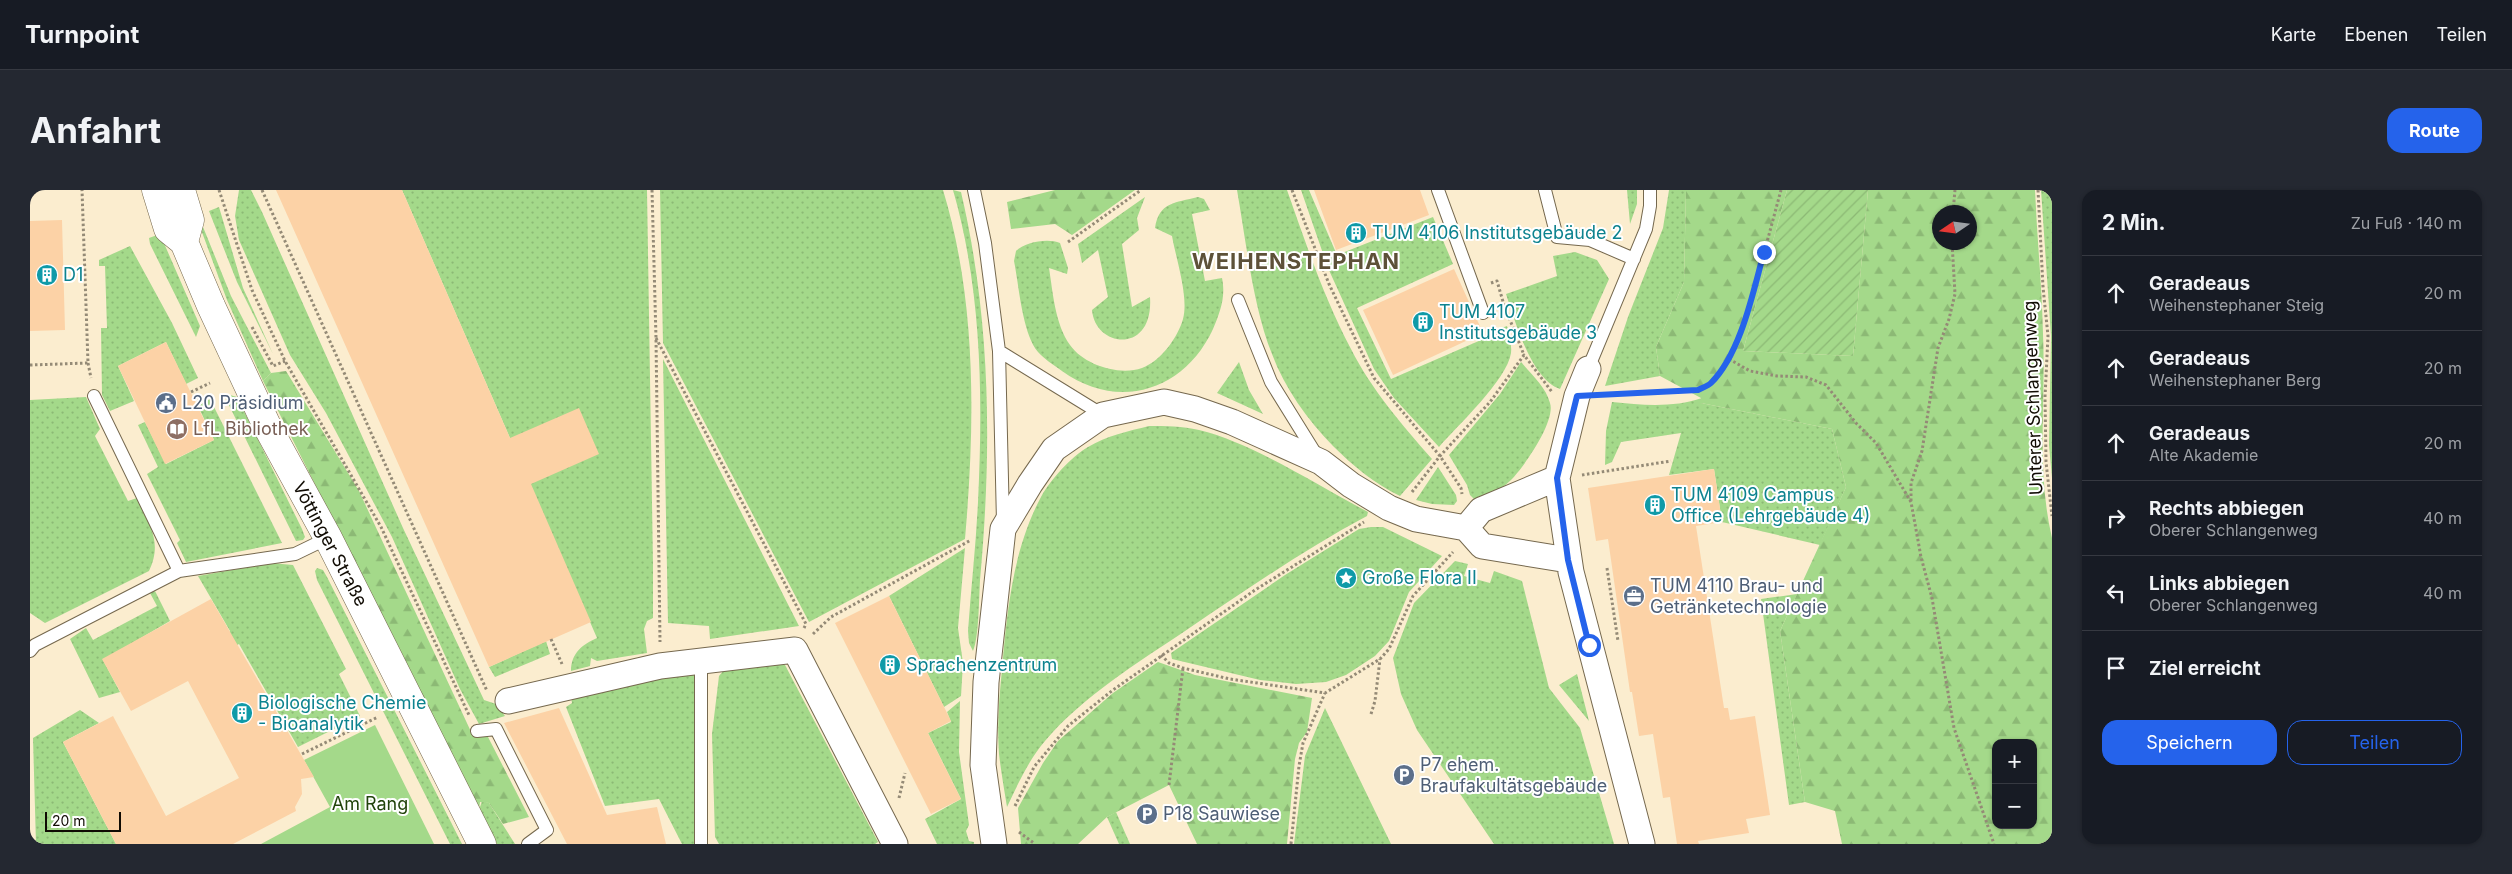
<!DOCTYPE html>
<html lang="de">
<meta charset="utf-8">
<style>
:root{--surface:#171b24;--page:#242831;--text:#f1f3f6;--muted:#9ea1a6;--line:#363941;--accent:#2563eb}
body{margin:0;font-family:Inter,sans-serif;background:var(--page);color:var(--text)}
.controls{position:absolute;right:15px;bottom:15px;display:grid;overflow:hidden;border-radius:10px;box-shadow:0 1px 4px #0004}
.controls button{width:45px;height:45px;display:grid;place-items:center;padding:0;border:0;border-bottom:1px solid var(--line);background:var(--surface);color:var(--text);font:25px sans-serif}
.compass{position:absolute;left:1902px;top:15px;width:45px;height:45px;border-radius:50%;background:var(--surface);box-shadow:0 1px 4px #0004;rotate:257deg}
.scale{position:absolute;left:15px;bottom:12px;width:76px;box-sizing:border-box;padding-left:5px;border:2px solid #100b03;border-top:0;font-size:14px;line-height:18px;white-space:nowrap;color:#100b03;-webkit-text-stroke:4px #fff;paint-order:stroke}
.stop{position:absolute;width:15px;height:15px;margin:-11px;border:4px solid #2563eb;border-radius:50%;background:#fff}
.stop.end{background:#2563eb;border-color:#fff;box-shadow:0 1px 5px #0008}
.list{margin:0;padding:0;list-style:none}
h2{display:flex;justify-content:space-between;align-items:center;height:65px;margin:0;padding:0 20px;font-size:21px}
h2 small{font-size:16px;font-weight:400;color:var(--muted)}
.list li{display:grid;grid-template-columns:32px 1fr auto;gap:15px;align-items:center;box-sizing:border-box;height:75px;padding:0 20px;border-top:1px solid var(--line)}
.list b{display:block;font-size:19px;white-space:nowrap}
.list p{margin:0;font-size:16px;white-space:nowrap;color:var(--muted)}
.list em{font-size:16px;font-style:normal;color:var(--muted)}
.actions{display:flex;gap:10px;padding:15px 20px}
.actions a{flex:1;padding:11px 0;border:1px solid var(--accent);border-radius:15px;text-align:center;font-size:18px;color:var(--accent)}
.actions .main{background:var(--accent);color:#fff}
.icon{flex:none;width:28px;height:28px;fill:none;stroke:currentColor;stroke-width:2;stroke-linecap:round;stroke-linejoin:round}
.map{position:relative;flex:none;width:2022px;height:654px;overflow:hidden;border-radius:15px}
header{display:flex;align-items:center;gap:30px;box-sizing:border-box;height:70px;padding:0 25px;background:var(--surface);border-bottom:1px solid var(--line)}
header strong{font-size:24px}
nav{display:flex;gap:28px;margin-inline-start:auto;font-size:18px}
.intro{display:flex;align-items:center;justify-content:space-between;box-sizing:border-box;height:120px;padding:0 30px}
h1{margin:0;font-size:35px}
.button{padding:12px 22px;border-radius:15px;background:var(--accent);color:#fff;font-size:18px;font-weight:700}
main{display:flex;gap:30px;padding:0 30px}
aside{flex:1;background:var(--surface);border-radius:15px;box-shadow:0 1px 4px #0004}
.map>svg:first-child{display:block}
</style>
<header>
<strong>Turnpoint</strong>
<nav><a>Karte</a><a>Ebenen</a><a>Teilen</a></nav>
</header>
<div class="intro"><h1>Anfahrt</h1><a class="button">Route</a></div>
<main>
<div class="map">
<svg width="2022" height="654" viewBox="0 0 2022 654">
<defs>
<pattern id="grass-dots" width="8" height="8" patternUnits="userSpaceOnUse" patternTransform="scale(1.25)"><rect width="8" height="8" fill="#a4d98a"/><path d="M2 2h.1M6 6h.1" fill="none" stroke="#8cb975" stroke-width="1.8" stroke-linecap="round"/></pattern>
<pattern id="forest-firs" width="22" height="20" patternUnits="userSpaceOnUse" patternTransform="scale(1.25)"><rect width="22" height="20" fill="#a4d98a"/><path d="M5 1l3.5 6h-7zM16 11l3.5 6h-7z" fill="#8cb975"/></pattern>
<pattern id="garden-furrows" width="10" height="10" patternUnits="userSpaceOnUse" patternTransform="scale(1.25)"><rect width="10" height="10" fill="#a4d98a"/><path d="M-1 1l2-2M0 10L10 0M9 11l2-2" fill="none" stroke="#8cb975"/></pattern>
</defs>
<rect width="100%" height="100%" fill="#fbedcf"/>
<path fill="url(#grass-dots)" d="M 209,0 L 221,0 L 232,22 L 373,338 L 454,510 L 466,514 L 475,526 L 449,534 L 430,499 L 362,347 L 296,223 L 260,165 L 209,50 L 205,26 Z
M 372,0 L 617,0 L 623,375 L 623,428 L 617,431 L 614,439 L 617,463 L 567,471 L 561,468 L 560,476 L 541,481 C 541,463 553,454 567,448 Z
M 630,0 L 913,0 C 947,112 945,233 935,349 L 779,432 L 633,153 Z
M 923,0 L 931,2 C 961,130 962,259 950,390 C 949,407 949,448 943,461 L 939,453 L 938,441 C 941,398 946,355 948,312 C 953,208 952,101 923,0 Z
M 1207,0 L 1257,0 C 1276,54 1294,108 1321,159 C 1341,199 1373,236 1402,269 L 1370,306 C 1345,294 1322,275 1303,256 C 1277,229 1255,199 1242,164 C 1223,117 1216,51 1207,0 Z
M 1271,0 L 1279,0 L 1307,65 L 1403,27 L 1423,74 L 1327,118 L 1361,189 L 1458,147 L 1457,143 L 1477,136 C 1479,145 1482,154 1481,163 C 1477,190 1428,235 1409,257 L 1364,208 L 1344,179 L 1298,78 Z
M 1597,0 L 1607,0 L 1607,14 L 1600,34 Z
M 1639,0 L 1656,0 L 1654,92 L 1626,157 L 1630,186 L 1575,196 L 1598,127 L 1633,38 Z
M 2011,0 L 2022,0 L 2022,288 L 2019,255 L 2021,146 Z
M 1115,7 L 1107,28 L 1109,40 L 1092,54 L 1102,117 L 1120,107 C 1124,165 1065,158 1062,120 L 1078,107 L 1068,60 L 1052,73 L 1048,54 Z
M 1168,7 L 1174,9 L 1180,20 L 1162,24 L 1175,91 L 1192,88 C 1196,107 1190,122 1183,139 C 1154,202 1087,221 1032,181 C 1024,175 1014,169 1008,162 C 992,143 989,95 984,71 L 986,61 C 995,52 1018,48 1030,53 L 1038,78 L 1037,84 L 1019,78 C 1023,103 1025,134 1040,155 C 1054,175 1089,186 1112,178 C 1131,171 1148,147 1153,129 C 1159,107 1146,69 1142,46 L 1125,38 C 1129,12 1145,13 1168,7 Z
M 189,17 L 213,98 L 243,164 L 207,92 L 179,21 Z
M 166,26 L 169,27 L 201,106 L 241,183 L 233,191 L 197,110 Z
M 130,44 L 170,136 L 166,147 L 120,54 L 119,48 Z
M 100,56 L 142,133 L 168,188 L 156,194 L 136,152 L 88,176 L 104,211 L 80,221 L 72,205 L 71,138 L 77,138 L 75,76 L 69,76 L 69,70 Z
M 1545,62 L 1567,70 L 1579,89 L 1530,199 C 1501,189 1485,131 1476,104 L 1527,86 L 1523,66 Z
M 633,169 L 769,436 L 680,449 L 679,436 L 638,433 Z
M 1209,172 L 1219,200 L 1233,224 L 1187,203 Z
M 1491,172 C 1501,184 1516,197 1520,213 C 1526,231 1494,277 1481,290 C 1472,299 1457,308 1444,309 L 1440,305 L 1437,295 L 1419,265 L 1470,204 Z
M 193,203 L 207,207 L 272,339 L 275,347 L 273,350 L 266,351 Z
M 56,207 L 70,239 L 65,246 L 98,311 L 107,308 C 119,334 133,352 119,381 L 15,433 L 0,423 L 0,210 Z
M 1672,208 L 1671,213 L 1802,239 L 1816,297 L 1790,355 L 1692,332 L 1684,279 L 1639,285 L 1651,243 L 1591,252 L 1582,272 L 1575,275 L 1576,241 L 1582,212 C 1612,215 1643,218 1672,208 Z
M 180,209 L 252,353 L 156,372 L 147,353 L 150,350 L 117,284 L 128,277 L 108,235 L 115,232 L 136,274 L 184,250 L 168,216 Z
M 1119,236 C 1136,236 1152,236 1169,240 C 1223,253 1287,295 1338,322 L 1337,326 C 1275,359 1216,400 1158,439 C 1109,472 1053,506 1015,551 C 998,571 988,594 977,617 C 974,599 971,581 969,564 C 967,536 969,508 972,480 C 977,421 983,359 1011,307 C 1021,289 1041,267 1058,257 C 1076,246 1099,241 1119,236 Z
M 1408,277 L 1426,305 L 1427,311 L 1424,315 L 1402,314 L 1386,310 Z
M 1341,337 L 1353,337 L 1412,366 L 1379,402 L 1359,451 L 1345,466 L 1316,485 L 1296,492 L 1266,494 L 1230,490 L 1142,469 L 1141,463 L 1255,385 L 1329,339 Z
M 935,358 L 928,438 L 933,473 L 931,506 L 914,517 L 859,406 Z
M 1425,371 L 1438,374 L 1434,386 L 1460,393 L 1464,381 L 1492,391 L 1519,498 L 1550,538 L 1584,654 L 1464,654 L 1387,540 L 1371,504 L 1363,468 L 1384,413 Z
M 241,373 L 263,375 L 316,479 L 309,484 L 330,526 L 268,557 L 209,454 L 189,465 L 200,441 L 168,386 Z
M 287,378 L 293,380 L 297,387 L 432,654 L 420,654 L 287,390 L 285,381 Z
M 125,401 L 140,431 L 73,470 L 90,502 L 69,508 L 40,449 L 56,438 L 63,450 L 127,416 L 120,403 Z
M 1767,404 L 1750,441 L 1775,612 L 1759,615 L 1731,409 Z
M 516,451 L 520,464 L 465,487 L 459,477 Z
M 742,475 L 755,475 L 848,652 L 845,654 L 689,654 L 685,647 L 682,544 L 689,486 L 694,480 Z
M 664,479 L 668,654 L 652,654 L 629,609 L 575,616 L 536,517 L 542,513 L 540,501 Z
M 1547,484 L 1559,531 L 1529,495 Z
M 930,511 L 929,562 L 939,635 L 936,641 L 939,651 L 944,652 L 944,654 L 907,654 L 895,629 L 931,609 L 898,543 L 921,532 L 917,522 Z
M 1295,518 L 1361,654 L 1264,654 L 1275,566 Z
M 50,520 L 69,533 L 33,552 L 86,654 L 6,654 L 3,548 Z
M 452,611 L 459,613 L 485,654 L 467,654 L 449,620 Z
M 1086,622 L 1100,654 L 1089,654 L 1077,627 Z"/>
<path fill="url(#forest-firs)" fill-rule="evenodd" d="M 1025,0 L 1105,0 L 1042,45 L 1025,34 L 981,39 L 977,12 Z
M 1656,0 L 1757,0 L 1713,161 L 1823,166 L 1838,0 L 2005,0 C 2007,48 2012,96 2013,144 C 2016,213 2006,280 2022,348 L 2022,654 L 1812,654 L 1805,621 L 1775,612 L 1750,441 L 1816,297 L 1802,239 L 1671,213 L 1671,208 L 1630,186 L 1626,157 L 1654,92 ZM 1910,22 L 1940,22 L 1940,52 L 1910,52 ZM 1966,553 L 2003,553 L 2003,635 L 1966,635 Z
M 256,181 L 329,301 L 443,546 L 458,547 L 499,627 L 473,634 L 459,613 L 450,612 L 449,620 L 233,191 L 241,183 Z
M 1128,472 L 1165,485 L 1282,508 L 1277,542 L 1269,553 L 1265,569 L 1257,654 L 1167,654 L 1139,595 L 1077,627 L 1048,654 L 991,654 L 988,618 L 1013,573 L 1028,551 L 1083,503 Z"/>
<path fill="#a4d98a" d="M 345,535 L 404,654 L 231,654 L 300,617 L 274,570 Z"/>
<path fill="url(#garden-furrows)" d="M 1757,0 L 1838,0 L 1823,166 L 1713,161 Z"/>
<path fill="#fcd2a6" d="M 246,0 L 372,0 L 480,248 L 549,218 L 569,264 L 501,294 L 561,432 L 459,477 Z
M 1284,0 L 1390,0 L 1399,25 L 1306,60 Z
M 32,30 L 35,140 L 0,141 L 0,31 Z
M 1424,79 L 1453,143 L 1363,185 L 1333,120 Z
M 136,152 L 184,250 L 135,274 L 88,176 Z
M 1684,279 L 1692,332 L 1666,336 L 1694,518 L 1698,518 L 1700,530 L 1725,526 L 1740,625 L 1716,629 L 1719,643 L 1668,651 L 1669,654 L 1647,654 L 1640,607 L 1633,608 L 1623,544 L 1609,546 L 1602,502 L 1600,502 L 1578,349 L 1566,351 L 1558,298 Z
M 859,406 L 921,531 L 898,543 L 931,609 L 901,624 L 805,433 Z
M 181,409 L 284,587 L 271,589 L 272,604 L 265,617 L 266,621 L 203,654 L 86,654 L 33,552 L 83,526 L 136,626 L 209,588 L 158,491 L 101,521 L 72,469 Z
M 529,518 L 577,625 L 627,617 L 636,654 L 537,654 L 474,533 Z"/>
<g fill="none" stroke-linecap="round" stroke-linejoin="round">
<g stroke="#75684e" stroke-width="14">
<path id="lane" d="M 944,0 L 955,53 L 969,161 L 973,332
M 1408,0 L 1453,123
M 1515,0 L 1527,47 L 1560,50 L 1604,69
M 1208,110 L 1241,192 L 1287,266
M 969,161 L 1073,225
M 1558,179 L 1616,39 L 1620,16 L 1620,0
M 64,206 L 149,381
M 0,461 L 5,455 L 149,381 L 265,364 L 298,348
M 671,471 L 671,654
M 447,541 L 466,539 L 517,640 L 498,654"/>
</g>
<g stroke="#75684e" stroke-width="27">
<path id="street" d="M 1558,179 L 1547,206 L 1527,288 L 1541,382 L 1612,654
M 1436,338 L 1451,320 L 1527,288
M 478,511 L 630,476 L 765,460 L 865,654
M 964,654 L 953,575 L 956,492 L 973,339 L 1000,294 L 1024,259 L 1073,225 L 1134,212 L 1165,219 L 1202,232 L 1291,272 L 1321,295 L 1359,318 L 1386,329 L 1436,338 L 1452,356 L 1538,370"/>
</g>
<g stroke="#75684e" stroke-width="29">
<path id="secondary" d="M 126,0 L 138,39 L 154,52 L 181,116 L 238,238 L 298,348 L 452,654
M 151,0 L 160,30 L 154,52"/>
</g>
<path stroke="#948a76" stroke-width="3" stroke-dasharray="2.5 2.5" stroke-linecap="butt" d="M 189,0 L 222,100 L 255,171 L 351,337 L 439,525
M 232,0 L 457,501
M 622,0 L 626,148 L 630,452
M 1262,0 L 1299,94 L 1344,188 L 1410,266 L 1431,298 L 1432,304
M 2008,0 L 2013,97 L 2018,146 L 2015,207 L 2016,272 L 2022,326
M 1923,22 L 1925,0
M 1038,52 L 1111,0
M 1461,93 L 1467,91 L 1474,115 L 1494,165
M 222,137 L 243,176 L 255,171
M 626,148 L 776,434 L 774,438
M 1699,169 L 1720,181 L 1747,186 L 1776,187 L 1796,195 L 1826,233 L 1846,253 L 1881,312 L 1891,367 L 1902,408 L 1924,538 L 1964,654
M 58,173 L 61,188
M 0,175 L 58,173 L 52,0
M 161,202 L 180,193
M 1573,205 L 1668,200 L 1680,194 L 1701,167 L 1723,104 L 1751,0
M 1552,285 L 1641,271
M 1382,302 L 1410,266 L 1460,212 L 1494,165 L 1522,202
M 1881,311 L 1881,293 L 1892,261 L 1908,158 L 1919,129 L 1925,104 L 1922,52
M 1577,378 L 1588,451
M 783,444 L 801,427 L 941,350
M 521,449 L 532,474
M 1131,465 L 1139,473 L 1153,478 L 1200,489 L 1295,503 L 1350,469 L 1359,459 L 1383,406 L 1423,362
M 1341,524 L 1345,511 L 1350,469
M 272,564 L 348,527
M 1139,595 L 1153,478
M 869,608 L 875,583
M 985,616 L 1004,577 L 1038,536 L 1083,500 L 1225,400 L 1334,332
M 989,642 L 1005,654
M 1261,654 L 1269,576 L 1273,553 L 1295,503"/>
<use href="#lane" stroke="#fff" stroke-width="12"/>
<use href="#street" stroke="#fff" stroke-width="25"/>
<use href="#secondary" stroke="#fff" stroke-width="28"/>
</g>
<g fill="none" stroke-linecap="round" stroke-linejoin="round">
<path stroke="#2563eb" stroke-width="6" d="M 1559,455 L 1538,370 L 1527,288 L 1547,206 L 1668,200 C 1672,198 1678,196 1681,193 C 1711,163 1723,102 1734,62"/>
</g>
<defs>
<g id="building-disc" transform="scale(1.125)"><circle r="9.5" fill="#0f9aa8" stroke="#fff"/><path d="M-4-6H4V6H1V3H-1V6H-4ZM-2.5-4.3h1.7v1.8h-1.7ZM.8-4.3h1.7v1.8H.8ZM-2.5-1h1.7V.8h-1.7ZM.8-1h1.7V.8H.8Z" fill="#fff"/></g>
<g id="civic-disc" transform="scale(1.125)"><circle r="9.5" fill="#5c6f8a" stroke="#fff"/><path d="M-.6-6.5H3V-4.5H.6V-3L4-1V1h2V6H-6V1h2V-1L-.6-3ZM-1.2 2.5V6h2.4V2.5Z" fill="#fff"/></g>
<g id="library-disc" transform="scale(1.125)"><circle r="9.5" fill="#8d6e63" stroke="#fff"/><path d="M-6-4Q-3-5.5-.7-3.5V5Q-3 3-6 4ZM6-4Q3-5.5 .7-3.5V5Q3 3 6 4Z" fill="#fff"/></g>
<g id="sight-disc" transform="scale(1.125)"><circle r="9.5" fill="#0f9aa8" stroke="#fff"/><path d="M0-6L1.8-2.2L6-1.7L2.9 1.2L3.7 5.4L0 3.3L-3.7 5.4L-2.9 1.2L-6-1.7L-1.8-2.2Z" fill="#fff"/></g>
<g id="office-disc" transform="scale(1.125)"><circle r="9.5" fill="#5c6f8a" stroke="#fff"/><path d="M-6-3h4V-5.5h4V-3h4V5H-6ZM-1-4.5V-3h2v-1.5ZM-6 0V1H6V0Z" fill="#fff"/></g>
<g id="parking-disc" transform="scale(1.125)"><circle r="9.5" fill="#5c6f8a" stroke="#fff"/><path d="M-3.5-5.5H1a3.5 3.5 0 0 1 0 7H-1V5.5H-3.5ZM-1-3.4V-.6H.8a1.4 1.4 0 0 0 0-2.8Z" fill="#fff"/></g>
</defs>
<g fill-rule="evenodd">
<use href="#building-disc" x="1326" y="43"/>
<use href="#building-disc" x="17" y="85"/>
<use href="#building-disc" x="1393" y="132"/>
<use href="#civic-disc" x="136" y="213"/>
<use href="#library-disc" x="147" y="239"/>
<use href="#building-disc" x="1625" y="315"/>
<use href="#sight-disc" x="1316" y="388"/>
<use href="#office-disc" x="1604" y="406"/>
<use href="#building-disc" x="860" y="475"/>
<use href="#building-disc" x="212" y="523"/>
<use href="#parking-disc" x="1374" y="585"/>
<use href="#parking-disc" x="1117" y="624"/>
</g>
<g text-anchor="middle" stroke-width="4" stroke-linejoin="round" paint-order="stroke">
<g font-size="18" fill="#0d838f" stroke="#fff" text-anchor="start">
<text x="1342" y="49">TUM 4106 Institutsgebäude 2</text>
<text x="33" y="91">D1</text>
<text x="1409" y="128">TUM 4107<tspan x="1409" dy="21">Institutsgebäude 3</tspan></text>
<text x="1641" y="311">TUM 4109 Campus<tspan x="1641" dy="21">Office (Lehrgebäude 4)</tspan></text>
<text x="1332" y="394">Große Flora II</text>
<text x="876" y="481">Sprachenzentrum</text>
<text x="228" y="519">Biologische Chemie<tspan x="228" dy="21">- Bioanalytik</tspan></text>
</g>
<g font-size="18" fill="#100b03" stroke="#fff">
<text transform="translate(2003 208) rotate(-92)" y="6">Unterer Schlangenweg</text>
<text transform="translate(300 354) rotate(62)" y="6">Vöttinger Straße</text>
</g>
<g font-size="18" fill="#4e5e75" stroke="#fff" text-anchor="start">
<text x="152" y="219">L20 Präsidium</text>
<text x="1620" y="402">TUM 4110 Brau- und<tspan x="1620" dy="21">Getränketechnologie</tspan></text>
<text x="1390" y="581">P7 ehem.<tspan x="1390" dy="21">Braufakultätsgebäude</tspan></text>
<text x="1133" y="630">P18 Sauwiese</text>
</g>
<g font-size="18" fill="#785e54" stroke="#fff" text-anchor="start">
<text x="163" y="245">LfL Bibliothek</text>
</g>
<g font-size="18" fill="#22440b" stroke="#fff">
<text x="340" y="620">Am Rang</text>
</g>
<g font-size="22" font-weight="bold" letter-spacing="1" fill="#5d5138" stroke="#fff">
<text x="1266" y="79">WEIHENSTEPHAN</text>
</g>
</g>
</svg>
<div class="controls">
<button>+</button>
<button>−</button>
</div>
<svg class="compass" viewBox="-18 -18 36 36"><path d="M0-13l5 13h-10z" fill="#e53935"/><path d="M0 13l5-13h-10z" fill="#9ea1a6"/></svg>
<div class="scale">20 m</div>
<div class="stop" style="left:1559px;top:455px"></div>
<div class="stop end" style="left:1734px;top:62px"></div>
</div>
<aside>
<h2>2 Min.<small>Zu Fuß · 140 m</small></h2>
<ul class="list">
<li><svg class="icon" aria-label="ahead" viewBox="0 0 24 24"><path d="M12 20V5M6 11l6-6 6 6"/></svg><div><b>Geradeaus</b><p>Weihenstephaner Steig</p></div><em>20 m</em></li>
<li><svg class="icon" aria-label="ahead" viewBox="0 0 24 24"><path d="M12 20V5M6 11l6-6 6 6"/></svg><div><b>Geradeaus</b><p>Weihenstephaner Berg</p></div><em>20 m</em></li>
<li><svg class="icon" aria-label="ahead" viewBox="0 0 24 24"><path d="M12 20V5M6 11l6-6 6 6"/></svg><div><b>Geradeaus</b><p>Alte Akademie</p></div><em>20 m</em></li>
<li><svg class="icon" aria-label="right" viewBox="0 0 24 24"><path d="M7 20v-9h11M14 6l5 5-5 5"/></svg><div><b>Rechts abbiegen</b><p>Oberer Schlangenweg</p></div><em>40 m</em></li>
<li><svg class="icon" aria-label="left" viewBox="0 0 24 24"><path d="M17 20v-9H6M10 6l-5 5 5 5"/></svg><div><b>Links abbiegen</b><p>Oberer Schlangenweg</p></div><em>40 m</em></li>
<li><svg class="icon" aria-label="arrive" viewBox="0 0 24 24"><path d="M6 21V4h12l-3 4 3 4H6"/></svg><div><b>Ziel erreicht</b></div></li>
</ul>
<div class="actions"><a class="main">Speichern</a><a>Teilen</a></div>
</aside>
</main>
